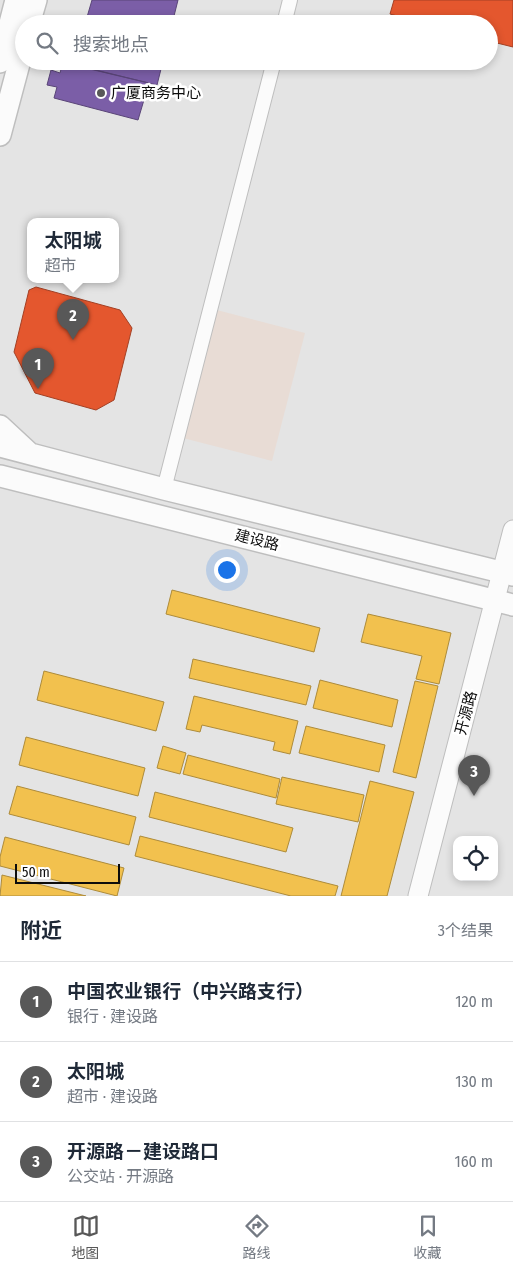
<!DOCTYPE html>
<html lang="zh">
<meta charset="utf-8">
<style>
:root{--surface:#fff;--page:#f6f6f7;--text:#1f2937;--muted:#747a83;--line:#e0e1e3;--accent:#585858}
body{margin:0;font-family:"Fira Sans Condensed","Noto Sans SC",sans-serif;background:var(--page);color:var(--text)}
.controls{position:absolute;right:15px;bottom:15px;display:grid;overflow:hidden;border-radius:10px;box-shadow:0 2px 8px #0003}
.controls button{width:45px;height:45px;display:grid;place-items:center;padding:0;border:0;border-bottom:1px solid var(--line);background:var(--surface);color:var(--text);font:25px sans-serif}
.scale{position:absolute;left:15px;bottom:12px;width:105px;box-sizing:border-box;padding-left:5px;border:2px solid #0c0c0c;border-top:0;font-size:14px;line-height:18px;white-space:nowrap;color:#0c0c0c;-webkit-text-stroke:4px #fff;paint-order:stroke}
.you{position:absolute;left:226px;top:569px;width:18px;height:18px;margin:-12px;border:4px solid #fff;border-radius:50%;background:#1a73e8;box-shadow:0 0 0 8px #1a73e833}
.badge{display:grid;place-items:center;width:32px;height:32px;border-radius:50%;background:var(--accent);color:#fff;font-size:16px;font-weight:700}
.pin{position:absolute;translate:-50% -41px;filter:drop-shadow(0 1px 2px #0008)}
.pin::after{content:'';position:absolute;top:26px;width:18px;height:15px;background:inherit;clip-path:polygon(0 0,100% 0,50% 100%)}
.popup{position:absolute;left:27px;top:218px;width:92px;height:65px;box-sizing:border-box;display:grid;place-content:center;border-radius:10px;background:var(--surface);filter:drop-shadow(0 1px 4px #0005);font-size:16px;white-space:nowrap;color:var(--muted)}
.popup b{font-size:19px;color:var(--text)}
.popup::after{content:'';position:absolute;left:50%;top:100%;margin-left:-10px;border:10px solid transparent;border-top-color:var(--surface)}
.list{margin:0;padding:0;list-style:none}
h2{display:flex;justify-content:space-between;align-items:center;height:65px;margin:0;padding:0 20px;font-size:21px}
h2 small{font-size:16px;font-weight:400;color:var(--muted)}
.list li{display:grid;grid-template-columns:32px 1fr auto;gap:15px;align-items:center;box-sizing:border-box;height:80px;padding:0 20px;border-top:1px solid var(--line)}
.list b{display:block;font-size:19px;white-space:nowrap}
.list p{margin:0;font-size:16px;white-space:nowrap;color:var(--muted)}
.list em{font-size:16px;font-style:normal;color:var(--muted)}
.icon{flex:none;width:28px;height:28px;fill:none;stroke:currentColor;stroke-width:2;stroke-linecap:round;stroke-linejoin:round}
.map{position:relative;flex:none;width:513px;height:896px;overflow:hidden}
.search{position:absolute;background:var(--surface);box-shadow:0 2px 8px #0003;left:15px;right:15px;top:15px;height:55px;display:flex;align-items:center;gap:12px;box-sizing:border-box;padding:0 18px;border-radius:28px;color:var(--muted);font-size:19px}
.sheet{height:305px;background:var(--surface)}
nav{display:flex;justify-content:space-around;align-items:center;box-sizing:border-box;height:70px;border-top:1px solid var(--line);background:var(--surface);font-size:14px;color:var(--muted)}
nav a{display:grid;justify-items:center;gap:2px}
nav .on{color:var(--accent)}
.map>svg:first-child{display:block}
</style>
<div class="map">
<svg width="513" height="896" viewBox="0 0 513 896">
<rect width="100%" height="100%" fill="#e4e4e4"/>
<path fill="#e8dcd5" d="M 213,309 L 305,333 L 272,461 L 179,437 Z"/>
<path fill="#f2c14e" stroke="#ad8b3a" d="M 172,590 L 320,628 L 314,652 L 166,614 Z
M 368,614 L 451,633 L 439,684 L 416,679 L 422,656 L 361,642 Z
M 193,659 L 311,686 L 306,705 L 189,678 Z
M 44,671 L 164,702 L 156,731 L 37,700 Z
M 320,680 L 398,700 L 392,727 L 313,708 Z
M 415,681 L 438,686 L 416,778 L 393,772 Z
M 194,696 L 298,721 L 290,754 L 273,750 L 275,742 L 202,725 L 200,732 L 186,729 Z
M 306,726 L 385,745 L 379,772 L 299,753 Z
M 26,737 L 145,768 L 138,796 L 19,765 Z
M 163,746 L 186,753 L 180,774 L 157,768 Z
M 188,755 L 280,779 L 276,798 L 183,774 Z
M 282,777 L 364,795 L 358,822 L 276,804 Z
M 370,781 L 414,792 L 387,896 L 341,896 Z
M 17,786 L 136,817 L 129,845 L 9,814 Z
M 155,792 L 293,828 L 286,852 L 149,817 Z
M 140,836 L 338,886 L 335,896 L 291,896 L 135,856 Z
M 5,837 L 124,868 L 117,896 L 0,866 L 0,857 Z
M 2,875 L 86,896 L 0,896 Z"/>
<path fill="#e4572e" stroke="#a34024" d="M 394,0 L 513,0 L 513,47 L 489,41 L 489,24 L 426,24 L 390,14 Z
M 36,287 L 120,310 L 132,328 L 114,400 L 96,410 L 35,393 L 14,352 L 29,290 Z"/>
<path fill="#7b5ea7" stroke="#5a4578" d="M 92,0 L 178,0 L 172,24 L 85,24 Z
M 74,61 L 163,61 L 157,85 L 73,65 Z
M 63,62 L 149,83 L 138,120 L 54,98 L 57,87 L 47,85 L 51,70 L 60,73 Z"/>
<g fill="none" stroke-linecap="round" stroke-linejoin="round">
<g stroke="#bebebe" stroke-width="16">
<path id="minor" d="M 284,24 L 290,0
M 164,489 L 274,61"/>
</g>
<g stroke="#bebebe" stroke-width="21">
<path id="secondary" d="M 418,896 L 513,530"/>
</g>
<g stroke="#bebebe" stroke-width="24">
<path id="primary" d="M 29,24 L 36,0
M 0,62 L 16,0
M 0,135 L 24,45
M 0,426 L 28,452
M 0,446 L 164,489 L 513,575
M 0,476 L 513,605"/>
</g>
<use href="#minor" stroke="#fbfbfb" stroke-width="14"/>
<use href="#secondary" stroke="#fbfbfb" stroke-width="19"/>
<use href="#primary" stroke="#fbfbfb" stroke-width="21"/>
</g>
<circle fill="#585858" stroke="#fff" stroke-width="2" cx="101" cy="93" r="5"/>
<g text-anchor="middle" stroke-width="5" stroke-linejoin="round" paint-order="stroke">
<g font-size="15" fill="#0c0c0c" stroke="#fff" text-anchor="start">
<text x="111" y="98">广厦商务中心</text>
</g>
<g font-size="15" fill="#0c0c0c" stroke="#fff">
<text transform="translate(257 540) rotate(14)" y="5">建设路</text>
<text transform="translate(466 713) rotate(-75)" y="5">开源路</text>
</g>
</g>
</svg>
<div class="controls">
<button><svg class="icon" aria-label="locate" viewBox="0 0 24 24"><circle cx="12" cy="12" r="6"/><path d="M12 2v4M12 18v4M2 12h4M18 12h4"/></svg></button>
</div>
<div class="scale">50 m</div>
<div class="you"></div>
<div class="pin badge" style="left:38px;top:389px">1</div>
<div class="pin badge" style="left:73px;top:340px">2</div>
<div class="popup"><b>太阳城</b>超市</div>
<div class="pin badge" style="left:474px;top:796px">3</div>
<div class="search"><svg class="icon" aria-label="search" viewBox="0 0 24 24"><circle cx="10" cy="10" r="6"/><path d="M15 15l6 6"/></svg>搜索地点</div>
</div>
<section class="sheet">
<h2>附近<small>3个结果</small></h2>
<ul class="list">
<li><span class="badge">1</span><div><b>中国农业银行（中兴路支行）</b><p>银行 · 建设路</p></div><em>120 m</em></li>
<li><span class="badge">2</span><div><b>太阳城</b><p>超市 · 建设路</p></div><em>130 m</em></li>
<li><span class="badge">3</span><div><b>开源路－建设路口</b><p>公交站 · 开源路</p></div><em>160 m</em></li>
</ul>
</section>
<nav>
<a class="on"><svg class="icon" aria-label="map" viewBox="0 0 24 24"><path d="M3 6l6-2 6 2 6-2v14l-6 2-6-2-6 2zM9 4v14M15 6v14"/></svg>地图</a>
<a><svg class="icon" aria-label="directions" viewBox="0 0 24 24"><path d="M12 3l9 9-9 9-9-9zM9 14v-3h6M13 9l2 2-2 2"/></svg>路线</a>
<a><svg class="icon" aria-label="saved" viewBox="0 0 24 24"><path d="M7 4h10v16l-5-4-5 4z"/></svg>收藏</a>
</nav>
